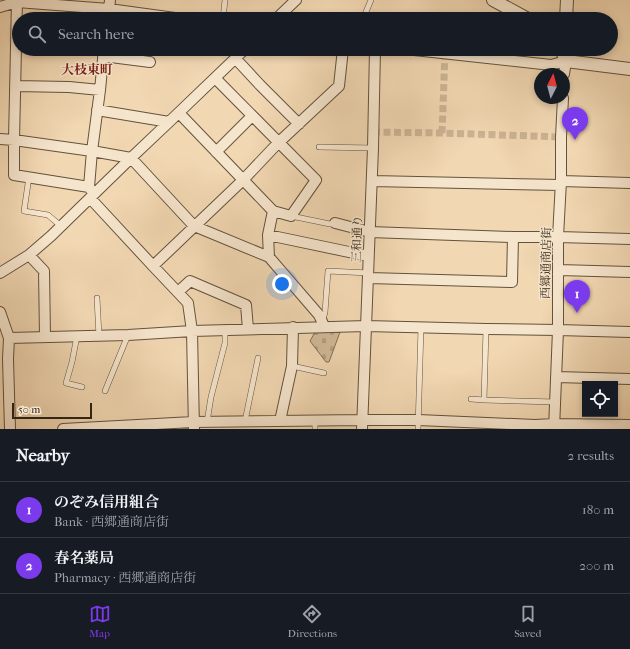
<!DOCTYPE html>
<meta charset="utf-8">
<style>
:root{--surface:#171b24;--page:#242831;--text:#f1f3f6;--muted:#9ea1a6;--line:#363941;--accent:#7c3aed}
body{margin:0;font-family:"IM FELL French Canon","Noto Serif JP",serif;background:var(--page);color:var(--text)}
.controls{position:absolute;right:12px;bottom:12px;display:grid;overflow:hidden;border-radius:0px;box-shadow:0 2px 6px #0003}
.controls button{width:36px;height:36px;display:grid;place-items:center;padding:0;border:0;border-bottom:1px solid var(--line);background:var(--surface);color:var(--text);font:20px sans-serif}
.compass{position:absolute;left:534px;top:68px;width:36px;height:36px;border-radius:50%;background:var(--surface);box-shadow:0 2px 6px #0003;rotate:6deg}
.scale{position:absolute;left:12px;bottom:10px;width:80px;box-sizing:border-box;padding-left:4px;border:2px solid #342515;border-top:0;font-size:11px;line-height:14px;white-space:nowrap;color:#342515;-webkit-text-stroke:3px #f6e5cd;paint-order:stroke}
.you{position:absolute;left:282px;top:284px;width:14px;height:14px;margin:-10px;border:3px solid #fff;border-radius:50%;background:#1a73e8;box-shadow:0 0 0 6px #1a73e833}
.badge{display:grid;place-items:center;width:26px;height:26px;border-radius:50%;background:var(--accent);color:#fff;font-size:13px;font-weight:700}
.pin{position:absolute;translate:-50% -33px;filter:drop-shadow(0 1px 2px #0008)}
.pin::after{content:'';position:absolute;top:21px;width:14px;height:12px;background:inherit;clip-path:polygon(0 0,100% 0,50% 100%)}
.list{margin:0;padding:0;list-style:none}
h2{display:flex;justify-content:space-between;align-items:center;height:52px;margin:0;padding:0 16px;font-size:17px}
h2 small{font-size:13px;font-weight:400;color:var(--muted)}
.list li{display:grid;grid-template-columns:26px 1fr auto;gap:12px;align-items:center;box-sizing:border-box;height:56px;padding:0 16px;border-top:1px solid var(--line)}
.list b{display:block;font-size:15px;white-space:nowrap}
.list p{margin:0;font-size:13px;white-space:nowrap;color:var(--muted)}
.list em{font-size:13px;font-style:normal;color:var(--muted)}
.icon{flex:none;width:22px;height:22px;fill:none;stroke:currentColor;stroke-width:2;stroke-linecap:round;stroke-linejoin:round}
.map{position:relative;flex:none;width:630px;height:429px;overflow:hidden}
.search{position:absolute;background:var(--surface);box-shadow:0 2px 6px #0003;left:12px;right:12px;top:12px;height:44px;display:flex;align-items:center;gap:10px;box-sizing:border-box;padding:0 14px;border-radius:22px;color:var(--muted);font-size:15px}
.sheet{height:164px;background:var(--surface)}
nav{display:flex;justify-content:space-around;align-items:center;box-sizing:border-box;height:56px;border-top:1px solid var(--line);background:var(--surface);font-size:11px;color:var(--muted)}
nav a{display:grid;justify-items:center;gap:2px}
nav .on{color:var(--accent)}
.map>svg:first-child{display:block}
</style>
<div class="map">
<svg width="630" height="429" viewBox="0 0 630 429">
<defs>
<pattern id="cemetery-stones" width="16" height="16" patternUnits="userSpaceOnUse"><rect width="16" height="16" fill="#d1b997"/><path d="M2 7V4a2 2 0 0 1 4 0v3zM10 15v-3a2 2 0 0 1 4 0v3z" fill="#b49f81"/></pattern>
</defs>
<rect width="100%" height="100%" fill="#f1d7b2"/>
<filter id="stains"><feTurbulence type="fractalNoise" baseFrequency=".005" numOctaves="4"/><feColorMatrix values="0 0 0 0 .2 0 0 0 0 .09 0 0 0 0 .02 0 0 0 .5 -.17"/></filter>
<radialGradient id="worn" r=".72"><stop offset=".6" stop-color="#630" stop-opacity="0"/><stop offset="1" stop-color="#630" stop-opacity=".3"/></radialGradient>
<path fill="url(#cemetery-stones)" stroke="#826f56" d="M 315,332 L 340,332 L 329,362 L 326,362 L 310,341 Z"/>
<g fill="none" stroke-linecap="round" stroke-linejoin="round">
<path stroke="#cbb393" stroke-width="7" stroke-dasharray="7 3.5" stroke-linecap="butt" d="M 373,132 L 442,133 L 561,137
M 442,133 L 445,53"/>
<g stroke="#63523c" stroke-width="6">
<path id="service" d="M 223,19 L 225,0
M 363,19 L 371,0
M 30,49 L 39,49
M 319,147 L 373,148
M 29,177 L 24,211 L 48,215 L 61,226
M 291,216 L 330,224 L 335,223
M 97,298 L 99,336
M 323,320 L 325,312 L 328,271 L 369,273
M 486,329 L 484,400 L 556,402
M 77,336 L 72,362 L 66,383 L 82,387
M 292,366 L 324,373
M 105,391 L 128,335
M 471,399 L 484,400
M 315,420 L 315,429
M 245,421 L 258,358
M 207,422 L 211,397 L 225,343 L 225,330
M 418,429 L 421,327"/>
</g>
<g stroke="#63523c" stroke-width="12">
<path id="minor" d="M 17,0 L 14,140 L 14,175 L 89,187
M 0,7 L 17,2 L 109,9 L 182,19
M 108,19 L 110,0
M 276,19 L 296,0
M 405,49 L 551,65 L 566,61 L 564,74
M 103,56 L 150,62
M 235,58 L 260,85 L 299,124
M 215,78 L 316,180 L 291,216 L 273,211
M 15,86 L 69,87 L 100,90
M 97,110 L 169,122
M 179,113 L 273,211 L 268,235 L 269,257 L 319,315 L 324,326
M 0,139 L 14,140 L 92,151 L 131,158 L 194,226 L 269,257
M 216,152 L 252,116
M 372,181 L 561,185
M 561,181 L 630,183
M 92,191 L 89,187 L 92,151 L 100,90 L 104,49
M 90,198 L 153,266 L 188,303 L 192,331 L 194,429
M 335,223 L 370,232 L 513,237 L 558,237 L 630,239
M 268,235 L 368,256
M 29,255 L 44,271 L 45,337
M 153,266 L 243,180 L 278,143 L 339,86 L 343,49
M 559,270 L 630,272
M 0,273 L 29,255 L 51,236 L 131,158 L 169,122 L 245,49
M 369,278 L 512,282 L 513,237
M 178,292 L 190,281 L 246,305 L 248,329
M 0,312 L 9,338 L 8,359 L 10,429
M 9,338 L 128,335 L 192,331 L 366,326 L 486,329 L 558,330 L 630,332
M 556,377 L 630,379
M 280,421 L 292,366 L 293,327
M 63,429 L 193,422 L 362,420 L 418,420 L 535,425 L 554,424 L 630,425
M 362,429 L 373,148 L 375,49
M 554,429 L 558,330 L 558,237 L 561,181 L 561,137 L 563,98"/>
</g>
<g stroke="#63523c" stroke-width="14">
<path id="tertiary" d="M 493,0 L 528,19
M 566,19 L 567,0
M 561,49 L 566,61 L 630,69"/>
</g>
<use href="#service" stroke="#f6e5cd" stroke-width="5"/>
<use href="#minor" stroke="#f6e5cd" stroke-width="10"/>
<use href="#tertiary" stroke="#f6e5cd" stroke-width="12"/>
</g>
<g text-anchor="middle" stroke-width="3" stroke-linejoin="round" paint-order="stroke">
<g font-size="12" fill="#342515" stroke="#f6e5cd">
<text transform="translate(357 239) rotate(-88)" y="4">三和通り</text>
<text transform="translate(546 263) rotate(-89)" y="4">西郷通商店街</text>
</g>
<g font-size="13" font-weight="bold" fill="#7a1f14" stroke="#f6e5cd">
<text x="87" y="74">大枝東町</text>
</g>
</g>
<rect width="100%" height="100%" filter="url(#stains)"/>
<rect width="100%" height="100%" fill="url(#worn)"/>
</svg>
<div class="controls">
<button><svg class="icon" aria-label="locate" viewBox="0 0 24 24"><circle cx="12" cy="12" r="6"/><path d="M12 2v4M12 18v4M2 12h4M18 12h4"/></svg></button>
</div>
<svg class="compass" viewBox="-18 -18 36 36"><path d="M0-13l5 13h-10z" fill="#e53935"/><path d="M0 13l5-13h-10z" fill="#9ea1a6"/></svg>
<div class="scale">50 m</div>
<div class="you"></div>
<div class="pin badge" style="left:577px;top:313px">1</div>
<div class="pin badge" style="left:575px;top:140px">2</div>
<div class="search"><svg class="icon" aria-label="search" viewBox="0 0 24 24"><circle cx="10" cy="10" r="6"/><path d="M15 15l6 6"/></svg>Search here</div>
</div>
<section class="sheet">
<h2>Nearby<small>2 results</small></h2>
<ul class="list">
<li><span class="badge">1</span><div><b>のぞみ信用組合</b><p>Bank · 西郷通商店街</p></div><em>180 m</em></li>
<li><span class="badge">2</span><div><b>春名薬局</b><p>Pharmacy · 西郷通商店街</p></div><em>200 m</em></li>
</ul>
</section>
<nav>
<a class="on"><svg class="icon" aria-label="map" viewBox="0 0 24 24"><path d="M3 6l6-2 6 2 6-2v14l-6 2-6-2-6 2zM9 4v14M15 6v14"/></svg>Map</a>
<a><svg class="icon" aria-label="directions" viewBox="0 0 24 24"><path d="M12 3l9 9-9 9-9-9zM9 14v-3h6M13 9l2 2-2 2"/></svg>Directions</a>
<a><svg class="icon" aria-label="saved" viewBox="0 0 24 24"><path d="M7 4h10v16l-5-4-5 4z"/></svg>Saved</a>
</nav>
